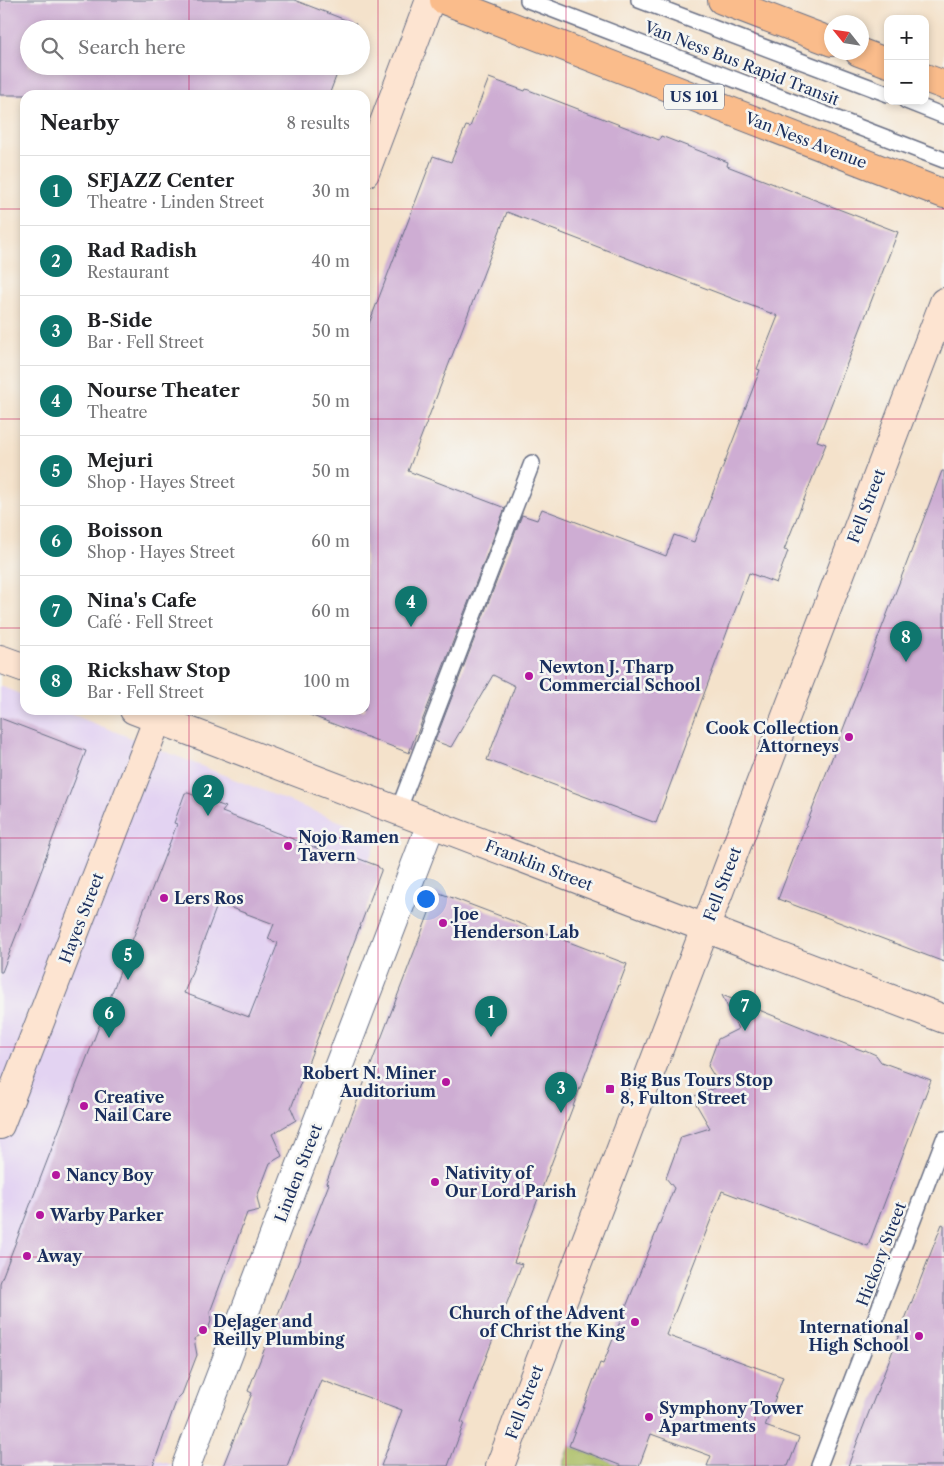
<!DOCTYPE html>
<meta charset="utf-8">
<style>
:root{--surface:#fff;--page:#f2f2f2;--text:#202124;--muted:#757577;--line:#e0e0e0;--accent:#0f766e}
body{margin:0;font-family:"Libre Caslon Text",serif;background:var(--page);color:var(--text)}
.controls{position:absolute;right:15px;top:15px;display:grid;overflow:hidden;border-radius:10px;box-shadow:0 2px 8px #0003}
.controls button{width:45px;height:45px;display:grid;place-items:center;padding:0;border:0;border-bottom:1px solid var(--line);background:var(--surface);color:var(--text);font:25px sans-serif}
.compass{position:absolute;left:824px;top:15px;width:45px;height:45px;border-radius:50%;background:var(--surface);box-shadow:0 2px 8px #0003;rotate:300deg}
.you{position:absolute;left:425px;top:898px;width:18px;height:18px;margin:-12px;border:4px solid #fff;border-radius:50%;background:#1a73e8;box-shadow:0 0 0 8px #1a73e833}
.badge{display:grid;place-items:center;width:32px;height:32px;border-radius:50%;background:var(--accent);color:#fff;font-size:16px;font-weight:700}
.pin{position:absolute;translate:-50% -41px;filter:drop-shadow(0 1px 2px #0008)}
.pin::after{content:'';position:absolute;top:26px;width:18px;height:15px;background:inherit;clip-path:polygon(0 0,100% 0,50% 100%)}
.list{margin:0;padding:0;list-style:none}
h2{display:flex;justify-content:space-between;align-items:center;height:65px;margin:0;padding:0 20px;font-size:21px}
h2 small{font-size:16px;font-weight:400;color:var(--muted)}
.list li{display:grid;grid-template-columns:32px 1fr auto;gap:15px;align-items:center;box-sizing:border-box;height:70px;padding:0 20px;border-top:1px solid var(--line)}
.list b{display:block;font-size:19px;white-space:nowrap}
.list p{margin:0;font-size:16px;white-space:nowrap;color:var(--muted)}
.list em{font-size:16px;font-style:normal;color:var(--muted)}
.icon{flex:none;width:28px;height:28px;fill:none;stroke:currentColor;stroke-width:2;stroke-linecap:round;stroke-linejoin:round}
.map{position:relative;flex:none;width:944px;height:1466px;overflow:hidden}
.search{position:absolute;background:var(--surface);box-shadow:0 2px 8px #0003;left:20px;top:20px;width:350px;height:55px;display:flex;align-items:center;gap:12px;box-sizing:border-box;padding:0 18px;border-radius:28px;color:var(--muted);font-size:19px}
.panel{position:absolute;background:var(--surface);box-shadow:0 2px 8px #0003;left:20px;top:90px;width:350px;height:625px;border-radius:15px}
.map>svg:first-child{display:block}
</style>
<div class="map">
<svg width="944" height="1466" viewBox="0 0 944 1466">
<rect width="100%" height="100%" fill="#f6f6f2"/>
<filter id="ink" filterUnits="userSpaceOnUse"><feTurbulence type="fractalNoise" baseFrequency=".02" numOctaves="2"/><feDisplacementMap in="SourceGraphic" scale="10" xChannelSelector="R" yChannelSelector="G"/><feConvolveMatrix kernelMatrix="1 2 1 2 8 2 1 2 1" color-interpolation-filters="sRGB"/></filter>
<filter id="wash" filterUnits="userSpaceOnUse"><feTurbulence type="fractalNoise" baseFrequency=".0096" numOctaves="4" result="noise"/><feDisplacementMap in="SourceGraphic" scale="20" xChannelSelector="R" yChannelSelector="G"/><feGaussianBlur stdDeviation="1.12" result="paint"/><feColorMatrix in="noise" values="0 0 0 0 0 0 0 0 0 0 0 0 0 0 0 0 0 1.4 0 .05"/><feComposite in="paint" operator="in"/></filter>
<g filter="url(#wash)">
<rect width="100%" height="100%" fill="#f4e2cb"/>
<path fill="#e3d3f2" d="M 0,686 L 25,696 L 25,710 L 61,710 L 379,837 L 108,1446 L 176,1466 L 0,1466 Z"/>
<path fill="#a9bc60" stroke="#62765f" d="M 569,1446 L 622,1466 L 562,1466 Z"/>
<g id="blocks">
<path fill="#ceadd3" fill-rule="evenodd" d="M 0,0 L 294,0 L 356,24 L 354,29 L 29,29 L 29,66 L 340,66 L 329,95 L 0,95 Z
M 489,78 L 525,91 L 526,89 L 659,140 L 661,136 L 728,162 L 727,166 L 898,232 L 817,441 L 826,444 L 784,550 L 788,551 L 776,583 L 749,573 L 656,823 L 487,760 L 515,686 L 493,675 L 451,747 L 435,741 L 522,515 L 537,520 L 542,509 L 666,556 L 674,535 L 694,542 L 760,370 L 757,369 L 778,316 L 507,212 L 408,471 L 505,508 L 417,734 L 416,734 L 409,753 L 302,712 L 303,710 L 365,710 L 365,334 L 433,156 L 451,162 L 466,126 L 470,127 Z
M 942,471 L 944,471 L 944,962 L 778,899 Z
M 0,718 L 86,751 L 43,864 L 44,864 L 2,972 L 0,972 Z
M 185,793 L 188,793 L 226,807 L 222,812 L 340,857 L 341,852 L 378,866 L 378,867 L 381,869 L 381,871 L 291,1108 L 296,1120 L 272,1134 L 282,1156 L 270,1163 L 257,1197 L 260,1210 L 247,1213 L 210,1312 L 211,1321 L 208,1330 L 194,1339 L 197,1355 L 182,1394 L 177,1399 L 153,1466 L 0,1466 L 0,1283 L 177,824 L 174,823 ZM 218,903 L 274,924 L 268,939 L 278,943 L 249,1017 L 184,993 Z
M 437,892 L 627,964 L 514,1262 L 522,1264 L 461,1422 L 464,1423 L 448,1466 L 381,1466 L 402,1410 L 321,1380 L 287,1466 L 223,1466 L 252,1393 L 248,1391 L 329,1184 L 326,1183 Z
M 722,995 L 816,1033 L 864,1051 L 865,1050 L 876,1055 L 881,1062 L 931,1080 L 868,1246 L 722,1191 L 666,1335 L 783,1377 L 765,1426 L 799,1438 L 788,1466 L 707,1466 L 711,1456 L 651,1434 L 639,1466 L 622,1466 L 569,1446 L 600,1363 L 603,1364 L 674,1188 L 666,1178 L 681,1137 L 710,1128 L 692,1097 L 720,1086 L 708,1066 L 718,1039 L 738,1029 Z
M 942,1224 L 944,1225 L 944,1466 L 848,1466 Z"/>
</g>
</g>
<g filter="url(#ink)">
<use href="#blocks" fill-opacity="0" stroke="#676e84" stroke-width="1"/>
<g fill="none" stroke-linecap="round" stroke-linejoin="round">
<g stroke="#676e84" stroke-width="18">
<path id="lane" d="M 528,0 L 944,160
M 639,0 L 888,94
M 906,101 L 944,116
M 398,811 L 532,463
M 819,1466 L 944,1139"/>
</g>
<g stroke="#676e84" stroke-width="30">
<path id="street" d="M 186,1466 L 431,824"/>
</g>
<g stroke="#676e84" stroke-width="30">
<path id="secondary" d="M 365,173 L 430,0
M 0,659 L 25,668
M 134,710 L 944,1019
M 0,1125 L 161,710
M 500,1466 L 944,302"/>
</g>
<g stroke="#676e84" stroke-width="30">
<path id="highway" d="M 444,0 L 944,194
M 722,0 L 832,42
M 859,52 L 888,63
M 925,78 L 944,85"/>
</g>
<use href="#lane" stroke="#fff" stroke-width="15"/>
<use href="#street" stroke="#fff" stroke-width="28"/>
<use href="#secondary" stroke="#fde4d1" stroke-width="28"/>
<use href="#highway" stroke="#fabc8b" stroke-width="28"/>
</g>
</g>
<path fill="none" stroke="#c2185b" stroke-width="1" stroke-opacity="0.55" d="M 189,0 L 189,29M 378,0 L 378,1466M 566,0 L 566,1466M 755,0 L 755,1466M 189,66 L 189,95M 0,209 L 25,209M 365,209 L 944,209M 0,419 L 25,419M 365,419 L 944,419M 0,628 L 25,628M 365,628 L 944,628M 189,710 L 189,1466M 0,838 L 944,838M 0,1047 L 944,1047M 0,1257 L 944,1257"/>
<g fill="#b5179e" stroke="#f6f6f2" stroke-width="2">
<circle cx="529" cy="676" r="5"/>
<circle cx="849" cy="737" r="5"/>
<circle cx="288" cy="846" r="5"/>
<circle cx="164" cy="898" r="5"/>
<circle cx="443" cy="923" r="5"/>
<circle cx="446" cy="1082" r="5"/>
<rect x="605" y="1084" width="10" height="10" rx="2.5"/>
<circle cx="84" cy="1106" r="5"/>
<circle cx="56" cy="1175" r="5"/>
<circle cx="435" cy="1182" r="5"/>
<circle cx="40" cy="1215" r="5"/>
<circle cx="27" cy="1256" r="5"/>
<circle cx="635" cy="1322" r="5"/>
<circle cx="203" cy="1330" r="5"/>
<circle cx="919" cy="1336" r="5"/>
<circle cx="649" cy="1417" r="5"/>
</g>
<g text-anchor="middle" stroke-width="5" stroke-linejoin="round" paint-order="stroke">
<rect fill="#f6f6f2" stroke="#5d6b8a" stroke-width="1" x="664" y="84.5" width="60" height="25" rx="4"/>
<g font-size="15" font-weight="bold" fill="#1b2f5e">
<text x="694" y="102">US 101</text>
</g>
<g font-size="16" fill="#1b2f5e" stroke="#f6f6f2">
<text transform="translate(742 63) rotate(21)" y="6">Van Ness Bus Rapid Transit</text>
<text transform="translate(806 140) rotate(21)" y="6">Van Ness Avenue</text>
<text transform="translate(866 506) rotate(-69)" y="6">Fell Street</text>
<text transform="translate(539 865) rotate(21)" y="6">Franklin Street</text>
<text transform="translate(722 884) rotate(-69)" y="6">Fell Street</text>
<text transform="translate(81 918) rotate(-69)" y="6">Hayes Street</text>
<text transform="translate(298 1173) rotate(-69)" y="6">Linden Street</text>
<text transform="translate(881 1254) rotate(-69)" y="6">Hickory Street</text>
<text transform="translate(524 1402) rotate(-69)" y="6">Fell Street</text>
</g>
<g font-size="16" font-weight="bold" fill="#1b2f5e" stroke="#f6f6f2" text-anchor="start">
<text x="539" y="673">Newton J. Tharp<tspan x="539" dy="18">Commercial School</tspan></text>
<text x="839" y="734" text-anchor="end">Cook Collection<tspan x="839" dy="18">Attorneys</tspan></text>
<text x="298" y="843">Nojo Ramen<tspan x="298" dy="18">Tavern</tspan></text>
<text x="174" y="904">Lers Ros</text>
<text x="453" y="920">Joe<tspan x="453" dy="18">Henderson Lab</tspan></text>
<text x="436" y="1079" text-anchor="end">Robert N. Miner<tspan x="436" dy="18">Auditorium</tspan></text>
<text x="620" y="1086">Big Bus Tours Stop<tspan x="620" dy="18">8, Fulton Street</tspan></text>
<text x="94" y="1103">Creative<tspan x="94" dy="18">Nail Care</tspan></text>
<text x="445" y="1179">Nativity of<tspan x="445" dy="18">Our Lord Parish</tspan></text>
<text x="66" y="1181">Nancy Boy</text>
<text x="50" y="1221">Warby Parker</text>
<text x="37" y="1262">Away</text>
<text x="625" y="1319" text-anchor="end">Church of the Advent<tspan x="625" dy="18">of Christ the King</tspan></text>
<text x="213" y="1327">DeJager and<tspan x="213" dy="18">Reilly Plumbing</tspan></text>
<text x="909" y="1333" text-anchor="end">International<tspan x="909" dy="18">High School</tspan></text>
<text x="659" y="1414">Symphony Tower<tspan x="659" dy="18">Apartments</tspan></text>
</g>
</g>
</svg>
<div class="controls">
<button>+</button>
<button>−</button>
</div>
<svg class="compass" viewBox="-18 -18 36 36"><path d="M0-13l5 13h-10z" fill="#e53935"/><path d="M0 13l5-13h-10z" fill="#757577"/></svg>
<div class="you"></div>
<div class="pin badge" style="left:491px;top:1037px">1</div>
<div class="pin badge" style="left:208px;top:816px">2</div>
<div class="pin badge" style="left:561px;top:1113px">3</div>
<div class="pin badge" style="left:411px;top:627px">4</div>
<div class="pin badge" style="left:128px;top:980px">5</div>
<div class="pin badge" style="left:109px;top:1038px">6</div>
<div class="pin badge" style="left:745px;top:1031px">7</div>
<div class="pin badge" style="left:906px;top:662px">8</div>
<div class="search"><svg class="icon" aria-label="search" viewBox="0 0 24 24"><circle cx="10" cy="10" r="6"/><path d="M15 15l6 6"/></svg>Search here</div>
<section class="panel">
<h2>Nearby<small>8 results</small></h2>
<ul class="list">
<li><span class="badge">1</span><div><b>SFJAZZ Center</b><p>Theatre · Linden Street</p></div><em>30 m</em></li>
<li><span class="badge">2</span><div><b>Rad Radish</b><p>Restaurant</p></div><em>40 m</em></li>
<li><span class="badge">3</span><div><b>B-Side</b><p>Bar · Fell Street</p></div><em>50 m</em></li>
<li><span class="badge">4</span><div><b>Nourse Theater</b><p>Theatre</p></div><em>50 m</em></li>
<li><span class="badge">5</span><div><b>Mejuri</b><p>Shop · Hayes Street</p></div><em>50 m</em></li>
<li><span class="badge">6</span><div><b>Boisson</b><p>Shop · Hayes Street</p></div><em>60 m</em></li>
<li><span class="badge">7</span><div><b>Nina's Cafe</b><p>Café · Fell Street</p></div><em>60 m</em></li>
<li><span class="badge">8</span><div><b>Rickshaw Stop</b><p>Bar · Fell Street</p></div><em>100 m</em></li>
</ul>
</section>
</div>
